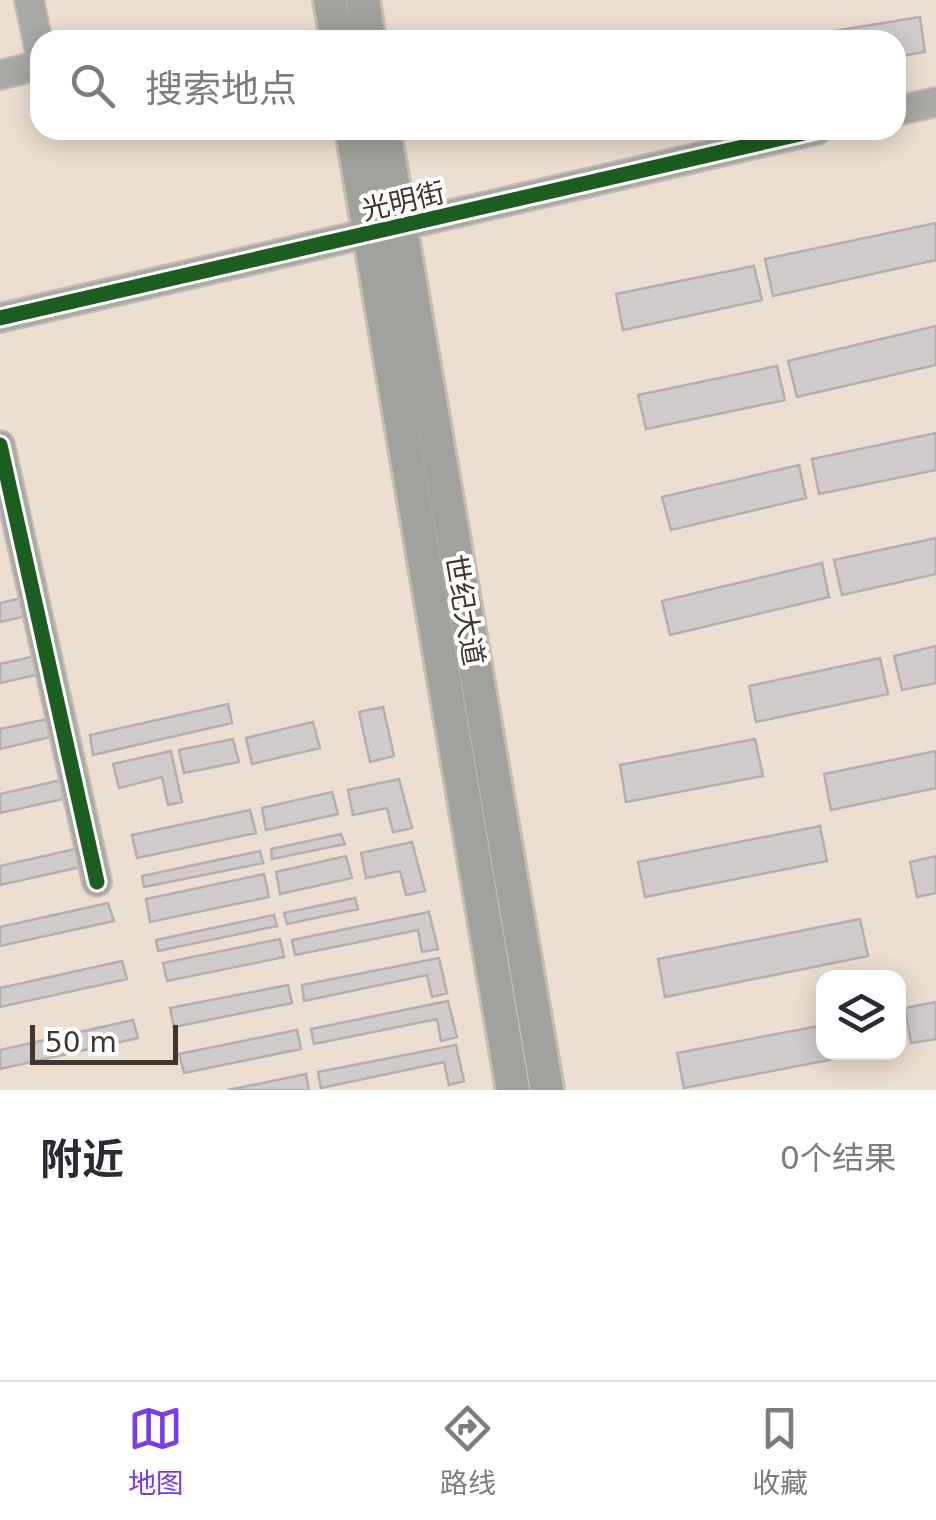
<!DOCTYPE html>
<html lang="zh">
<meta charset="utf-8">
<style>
:root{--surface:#fff;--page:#f2f2f3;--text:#2b2b33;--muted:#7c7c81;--line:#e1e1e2;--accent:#7c3aed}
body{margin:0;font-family:"DejaVu Sans","Noto Sans SC",sans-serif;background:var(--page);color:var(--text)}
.controls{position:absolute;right:30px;bottom:30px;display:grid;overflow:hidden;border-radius:20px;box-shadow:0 5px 25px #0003}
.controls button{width:90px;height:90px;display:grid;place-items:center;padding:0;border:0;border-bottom:2px solid var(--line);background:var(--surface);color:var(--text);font:50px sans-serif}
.scale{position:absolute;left:30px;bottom:25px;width:148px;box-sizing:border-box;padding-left:10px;border:5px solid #40362b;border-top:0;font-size:28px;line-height:35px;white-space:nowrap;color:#40362b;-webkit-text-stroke:8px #fff;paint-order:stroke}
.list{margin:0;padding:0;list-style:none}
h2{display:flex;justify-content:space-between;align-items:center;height:130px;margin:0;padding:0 40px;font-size:42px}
h2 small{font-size:32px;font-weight:400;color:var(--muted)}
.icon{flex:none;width:55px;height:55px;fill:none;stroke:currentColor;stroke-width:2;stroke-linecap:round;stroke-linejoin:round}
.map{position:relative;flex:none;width:936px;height:1090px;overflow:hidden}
.search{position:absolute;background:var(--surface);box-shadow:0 5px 25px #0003;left:30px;right:30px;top:30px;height:110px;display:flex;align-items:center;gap:25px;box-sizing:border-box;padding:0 35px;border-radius:30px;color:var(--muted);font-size:38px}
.sheet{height:290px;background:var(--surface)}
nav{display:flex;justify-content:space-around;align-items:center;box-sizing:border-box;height:140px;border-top:2px solid var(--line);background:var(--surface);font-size:28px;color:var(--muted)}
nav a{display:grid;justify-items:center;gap:5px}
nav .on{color:var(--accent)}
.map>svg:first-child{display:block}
</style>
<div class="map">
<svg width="936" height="1090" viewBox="0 0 936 1090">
<rect width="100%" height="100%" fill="#ecded0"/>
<path fill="#d1cbcb" stroke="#b4afae" stroke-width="2.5" d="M 920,17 L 925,52 L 896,57 L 896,40 L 779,40 Z
M 936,223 L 936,260 L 773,296 L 765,259 Z
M 754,266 L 762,300 L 623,330 L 616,294 Z
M 936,326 L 936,365 L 797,397 L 788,361 Z
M 777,366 L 785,400 L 646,429 L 638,395 Z
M 936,433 L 936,470 L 819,494 L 812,459 Z
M 799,465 L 806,498 L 671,530 L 662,497 Z
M 936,538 L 936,574 L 842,595 L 834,560 Z
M 822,563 L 829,597 L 670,635 L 662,601 Z
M 39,594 L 44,612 L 0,622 L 0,603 Z
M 936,646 L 936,683 L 902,690 L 894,656 Z
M 53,652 L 58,670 L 0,683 L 0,664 Z
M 880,658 L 888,694 L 756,722 L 749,686 Z
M 228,704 L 232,723 L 93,755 L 90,735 Z
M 383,707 L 394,756 L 370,762 L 359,712 Z
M 66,715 L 72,732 L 0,749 L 0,729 Z
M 313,722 L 320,748 L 252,764 L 246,738 Z
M 233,739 L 239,762 L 184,773 L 179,750 Z
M 755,739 L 763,776 L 626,802 L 620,765 Z
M 171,751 L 182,802 L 168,805 L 162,777 L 119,788 L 113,764 Z
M 936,751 L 936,788 L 831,810 L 824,774 Z
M 79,776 L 85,794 L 0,813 L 0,794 Z
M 399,779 L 412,828 L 393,832 L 387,808 L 353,815 L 348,790 Z
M 332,792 L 338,814 L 266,830 L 262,808 Z
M 250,810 L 256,833 L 137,858 L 132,835 Z
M 820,826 L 827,861 L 645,897 L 638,862 Z
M 341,834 L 345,844 L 272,859 L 271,849 Z
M 412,842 L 425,891 L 406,895 L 400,871 L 366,878 L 361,853 Z
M 97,844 L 103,862 L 0,885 L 0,866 Z
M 260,851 L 263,863 L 144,887 L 142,876 Z
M 346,856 L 352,878 L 280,894 L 276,872 Z
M 936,856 L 936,893 L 917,897 L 910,862 Z
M 264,874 L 269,897 L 150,922 L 146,899 Z
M 355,898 L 358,909 L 287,924 L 284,913 Z
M 108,903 L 114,921 L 0,946 L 0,927 Z
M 429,912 L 438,949 L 422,952 L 418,930 L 295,955 L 292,940 Z
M 274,915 L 277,926 L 158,951 L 156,940 Z
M 860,919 L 868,956 L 665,997 L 658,959 Z
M 280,939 L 284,957 L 167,981 L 163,963 Z
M 439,958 L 447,993 L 432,997 L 427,975 L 304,1001 L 302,985 Z
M 122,961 L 127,979 L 0,1007 L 0,988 Z
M 288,985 L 292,1003 L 174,1027 L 170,1008 Z
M 448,1001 L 457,1037 L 441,1041 L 437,1019 L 314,1044 L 311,1029 Z
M 936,1002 L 936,1039 L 911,1043 L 905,1008 Z
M 133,1020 L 138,1038 L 0,1069 L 0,1050 Z
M 824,1025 L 824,1052 L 870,1052 L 684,1088 L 677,1053 Z
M 297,1030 L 301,1049 L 184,1073 L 179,1054 Z
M 456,1045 L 464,1081 L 449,1085 L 444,1062 L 321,1088 L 318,1072 Z
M 306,1074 L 309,1090 L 228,1090 Z"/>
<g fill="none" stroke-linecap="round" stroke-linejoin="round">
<g stroke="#c7bcb1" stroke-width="32">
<path id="minor" d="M 29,0 L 40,52
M 0,75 L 40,65
M 896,111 L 936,102
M 0,318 L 817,130
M 0,445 L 97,882"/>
</g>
<g stroke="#c7bcb1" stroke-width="38">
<path id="major" d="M 330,0 L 337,40
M 363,0 L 369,40
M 352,130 L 513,1090
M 384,130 L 547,1090"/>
</g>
<use href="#minor" stroke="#a9a9a5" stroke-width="28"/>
<use href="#major" stroke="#a1a29b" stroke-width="32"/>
<g stroke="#fff" stroke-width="21">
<path id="cycleway" d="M 0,318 L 817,130
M 0,445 L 97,882"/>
</g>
<use href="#cycleway" stroke="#1b5e20" stroke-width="15"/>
</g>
<g text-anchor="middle" stroke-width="8" stroke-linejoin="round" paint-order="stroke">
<g font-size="28" fill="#40362b" stroke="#fff">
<text transform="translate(403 201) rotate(-13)" y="10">光明街</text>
<text transform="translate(465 610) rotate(80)" y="10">世纪大道</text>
</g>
</g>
</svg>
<div class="controls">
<button><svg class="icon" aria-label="layers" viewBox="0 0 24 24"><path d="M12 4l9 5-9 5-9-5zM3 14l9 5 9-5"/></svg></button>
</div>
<div class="scale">50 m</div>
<div class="search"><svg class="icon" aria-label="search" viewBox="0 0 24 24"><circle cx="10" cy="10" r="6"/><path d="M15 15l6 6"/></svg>搜索地点</div>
</div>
<section class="sheet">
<h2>附近<small>0个结果</small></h2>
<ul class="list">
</ul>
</section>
<nav>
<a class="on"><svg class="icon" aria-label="map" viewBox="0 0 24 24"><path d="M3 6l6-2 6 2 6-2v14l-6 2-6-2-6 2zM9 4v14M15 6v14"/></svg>地图</a>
<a><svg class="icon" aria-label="directions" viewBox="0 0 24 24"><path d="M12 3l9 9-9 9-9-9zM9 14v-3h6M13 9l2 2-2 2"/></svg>路线</a>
<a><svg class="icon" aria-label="saved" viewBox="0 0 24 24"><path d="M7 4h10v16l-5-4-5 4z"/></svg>收藏</a>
</nav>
